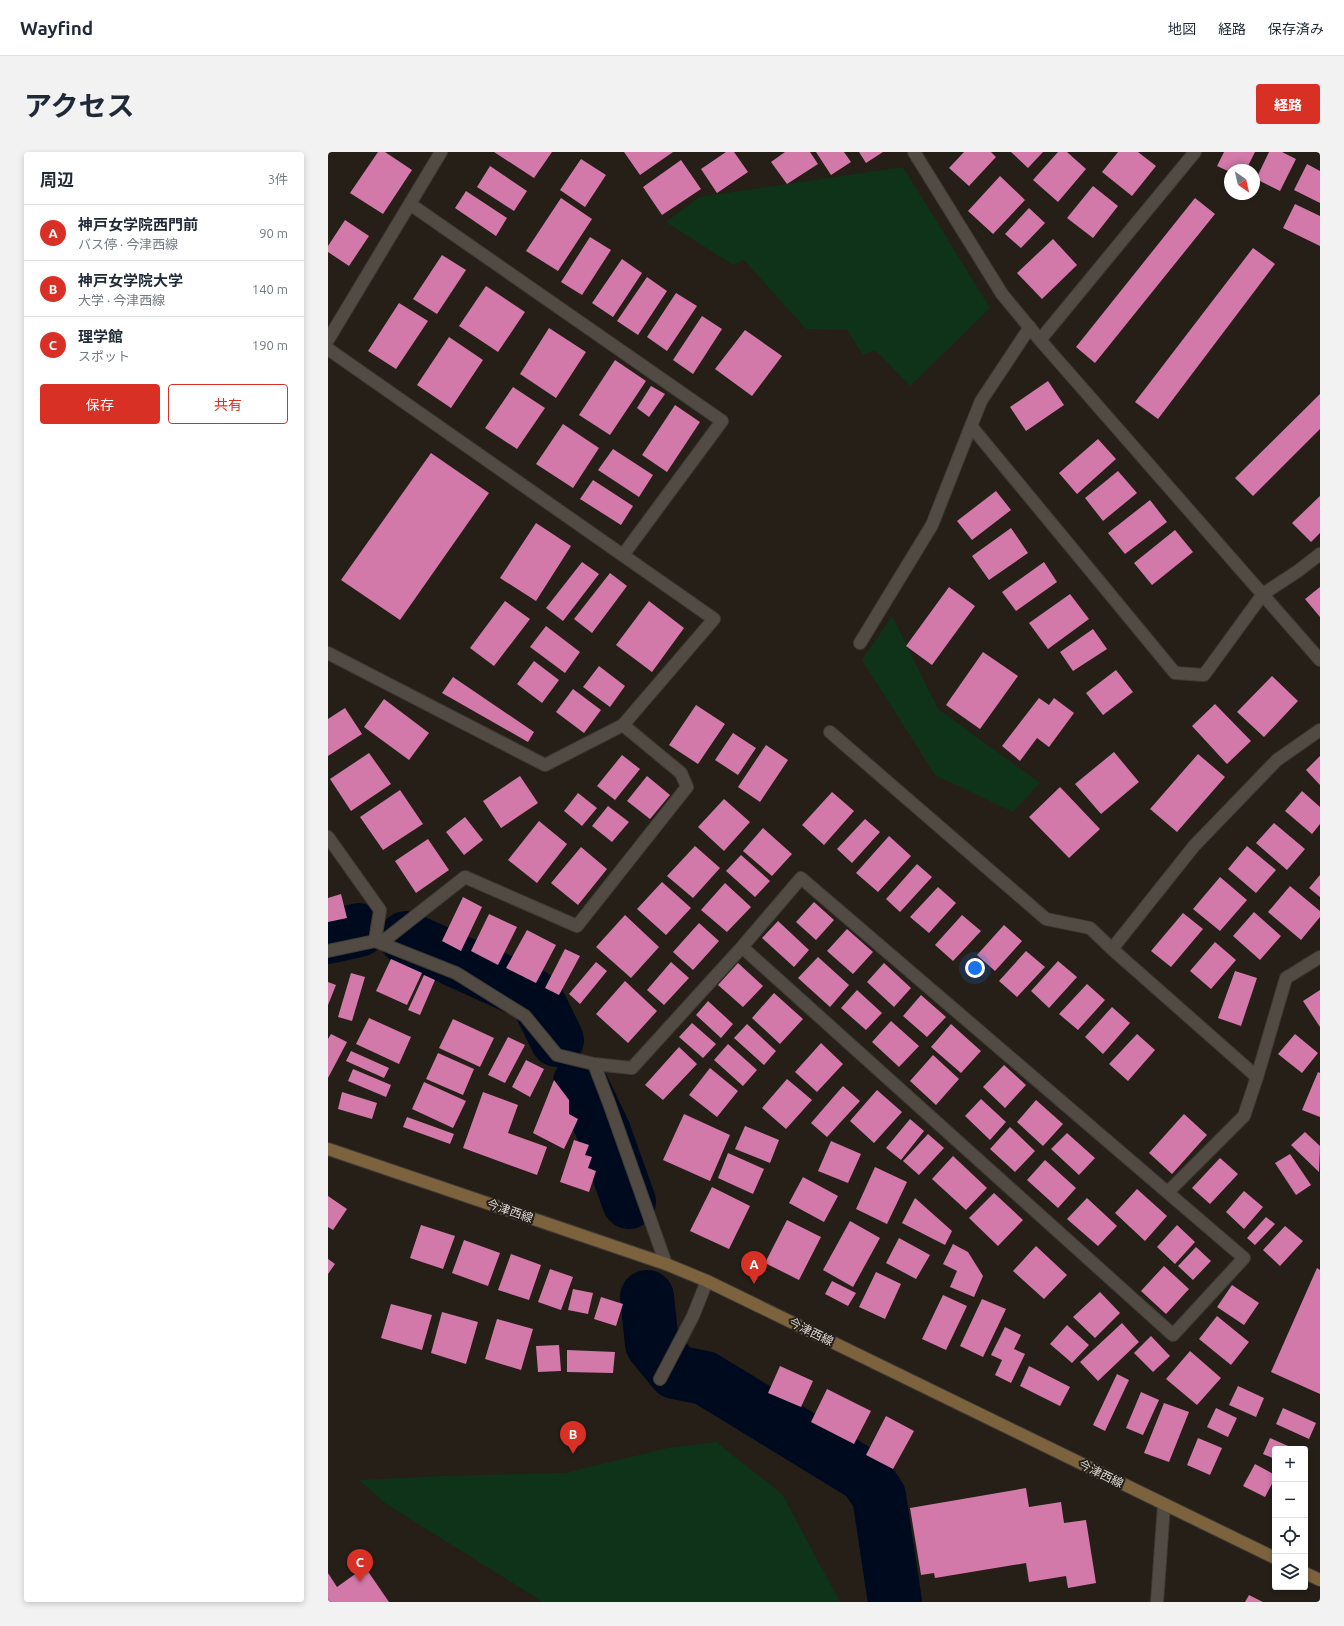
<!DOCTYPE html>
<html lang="ja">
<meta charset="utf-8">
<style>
:root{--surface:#fff;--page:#f2f2f3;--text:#1f2937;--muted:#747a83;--line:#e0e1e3;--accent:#d93025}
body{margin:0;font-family:Ubuntu,"Noto Sans JP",sans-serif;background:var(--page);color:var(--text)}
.controls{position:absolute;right:12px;bottom:12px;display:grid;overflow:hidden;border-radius:4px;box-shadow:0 2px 6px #0003}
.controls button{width:36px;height:36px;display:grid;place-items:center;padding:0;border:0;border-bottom:1px solid var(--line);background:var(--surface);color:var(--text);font:20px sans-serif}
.compass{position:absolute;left:896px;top:12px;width:36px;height:36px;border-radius:50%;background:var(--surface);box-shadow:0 2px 6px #0003;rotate:146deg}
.you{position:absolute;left:647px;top:816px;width:14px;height:14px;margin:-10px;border:3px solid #fff;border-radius:50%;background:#1a73e8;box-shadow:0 0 0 6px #1a73e833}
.badge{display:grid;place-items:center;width:26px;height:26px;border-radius:50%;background:var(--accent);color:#fff;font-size:13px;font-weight:700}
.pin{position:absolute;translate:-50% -33px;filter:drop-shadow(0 1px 2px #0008)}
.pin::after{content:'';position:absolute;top:21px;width:14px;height:12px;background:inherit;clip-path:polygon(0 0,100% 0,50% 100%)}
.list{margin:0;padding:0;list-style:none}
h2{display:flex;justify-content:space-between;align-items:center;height:52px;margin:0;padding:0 16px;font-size:17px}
h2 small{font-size:13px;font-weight:400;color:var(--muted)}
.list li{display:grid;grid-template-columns:26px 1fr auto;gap:12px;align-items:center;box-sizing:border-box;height:56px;padding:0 16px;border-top:1px solid var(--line)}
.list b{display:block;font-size:15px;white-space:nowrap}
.list p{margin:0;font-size:13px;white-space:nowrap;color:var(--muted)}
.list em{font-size:13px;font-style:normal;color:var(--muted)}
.actions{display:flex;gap:8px;padding:12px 16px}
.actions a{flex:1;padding:9px 0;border:1px solid var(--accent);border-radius:4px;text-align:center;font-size:14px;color:var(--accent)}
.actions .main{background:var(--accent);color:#fff}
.icon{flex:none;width:22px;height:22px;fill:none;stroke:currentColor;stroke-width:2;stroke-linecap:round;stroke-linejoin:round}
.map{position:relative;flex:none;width:992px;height:1450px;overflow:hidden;border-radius:4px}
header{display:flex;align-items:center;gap:24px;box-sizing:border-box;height:56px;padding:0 20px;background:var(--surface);border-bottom:1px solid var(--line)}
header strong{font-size:19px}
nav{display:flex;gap:22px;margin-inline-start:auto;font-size:14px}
.intro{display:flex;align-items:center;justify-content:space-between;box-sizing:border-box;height:96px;padding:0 24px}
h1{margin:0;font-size:28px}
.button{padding:10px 18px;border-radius:4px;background:var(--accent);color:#fff;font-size:14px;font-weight:700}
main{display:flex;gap:24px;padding:0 24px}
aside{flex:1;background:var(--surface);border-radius:4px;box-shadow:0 2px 6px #0003}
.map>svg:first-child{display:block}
</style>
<header>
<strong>Wayfind</strong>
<nav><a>地図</a><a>経路</a><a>保存済み</a></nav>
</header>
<div class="intro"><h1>アクセス</h1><a class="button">経路</a></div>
<main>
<aside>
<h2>周辺<small>3件</small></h2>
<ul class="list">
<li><span class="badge">A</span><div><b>神戸女学院西門前</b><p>バス停 · 今津西線</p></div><em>90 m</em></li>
<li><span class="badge">B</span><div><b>神戸女学院大学</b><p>大学 · 今津西線</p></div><em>140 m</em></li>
<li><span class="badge">C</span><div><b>理学館</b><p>スポット</p></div><em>190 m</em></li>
</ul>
<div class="actions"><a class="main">保存</a><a>共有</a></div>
</aside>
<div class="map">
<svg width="992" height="1450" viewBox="0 0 992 1450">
<rect width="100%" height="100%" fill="#251f18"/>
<path fill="#0e3319" d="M 575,15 L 662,156 L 582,234 L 547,198 L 535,203 L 519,178 L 478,177 L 416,108 L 405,113 L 338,70 L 371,45 Z
M 564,464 L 610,557 L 712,631 L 685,660 L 607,623 L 534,508 Z
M 388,1290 L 454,1342 L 512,1450 L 215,1450 L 57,1351 L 31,1328 L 113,1324 L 236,1321 L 340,1296 Z"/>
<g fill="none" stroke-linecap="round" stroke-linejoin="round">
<path stroke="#000a1e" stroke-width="54" d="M 0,785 L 31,778
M 78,786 L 202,842 L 209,847 L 229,888
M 252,930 L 276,980 L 301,1050
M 319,1145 L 324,1192 L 347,1220 L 377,1226 L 537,1324 L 551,1344 L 567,1450"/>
</g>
<path fill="#d379aa" d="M 50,0 L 57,0 L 84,18 L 55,62 L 22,41 Z
M 166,0 L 224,0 L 206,26 Z
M 296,0 L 345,0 L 312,23 Z
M 398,0 L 406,0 L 420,20 L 389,41 L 373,17 Z
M 457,0 L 482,0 L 490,12 L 459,32 L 443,10 Z
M 488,0 L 516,0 L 523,10 L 503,23 Z
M 531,0 L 555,0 L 538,11 Z
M 636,0 L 663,0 L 668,5 L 641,34 L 621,16 Z
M 683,0 L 715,0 L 700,16 Z
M 730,0 L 739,0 L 758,17 L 730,50 L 705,28 Z
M 790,0 L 810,0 L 828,14 L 804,44 L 774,20 Z
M 896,0 L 927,0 L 918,18 L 902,18 L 902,20 L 889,14 Z
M 941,0 L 954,0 L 968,7 L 952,39 L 928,27 Z
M 253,7 L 278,23 L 257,55 L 232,38 Z
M 353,8 L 373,37 L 334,63 L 315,35 Z
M 979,12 L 992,19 L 992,51 L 966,38 Z
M 162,14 L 199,39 L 186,59 L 149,35 Z
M 672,24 L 697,48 L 665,82 L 640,59 Z
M 765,34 L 790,54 L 765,86 L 739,66 Z
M 138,39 L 179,66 L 168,84 L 127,56 Z
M 233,46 L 264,67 L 230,119 L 198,99 Z
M 867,46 L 887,62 L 767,211 L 748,195 Z
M 967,52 L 992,64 L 992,94 L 955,76 Z
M 701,56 L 717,71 L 693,96 L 677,82 Z
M 17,68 L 41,84 L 21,114 L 0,100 L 0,94 Z
M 262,85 L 283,98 L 254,143 L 233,130 Z
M 725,87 L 749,113 L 714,147 L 689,121 Z
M 925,96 L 947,112 L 830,267 L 807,250 Z
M 114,103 L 138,118 L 109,162 L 85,147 Z
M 294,107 L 314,121 L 285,165 L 264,151 Z
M 319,125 L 339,139 L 310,183 L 289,169 Z
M 158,134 L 197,160 L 170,200 L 131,174 Z
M 348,141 L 369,154 L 339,199 L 319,185 Z
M 71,151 L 100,169 L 68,217 L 40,199 Z
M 374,164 L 394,177 L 365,222 L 345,208 Z
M 221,176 L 258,200 L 228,246 L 192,222 Z
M 417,178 L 454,204 L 424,244 L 387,217 Z
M 121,185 L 155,208 L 123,256 L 89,233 Z
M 287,208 L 318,229 L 282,283 L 251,263 Z
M 720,229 L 736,253 L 698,279 L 682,255 Z
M 323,234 L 337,242 L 321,265 L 309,256 Z
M 185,235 L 217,256 L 189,297 L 157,276 Z
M 992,242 L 992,277 L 925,344 L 907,326 Z
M 347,253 L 372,270 L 339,320 L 314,303 Z
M 235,272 L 271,296 L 245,336 L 208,312 Z
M 770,287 L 788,307 L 749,342 L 731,321 Z
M 285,297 L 325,323 L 311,345 L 270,318 Z
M 103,301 L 161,341 L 72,468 L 13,428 Z
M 790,319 L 809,341 L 775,369 L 757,346 Z
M 265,328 L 305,354 L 293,373 L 252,347 Z
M 668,339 L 683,358 L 644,388 L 629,369 Z
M 992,344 L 992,381 L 983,390 L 964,371 Z
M 822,348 L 839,370 L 797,402 L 780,381 Z
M 208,371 L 243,394 L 208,449 L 172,426 Z
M 683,376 L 700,401 L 661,428 L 644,404 Z
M 847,378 L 865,400 L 824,433 L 806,411 Z
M 254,410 L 271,422 L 235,469 L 218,456 Z
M 716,410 L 729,430 L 688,459 L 674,440 Z
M 282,421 L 299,434 L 264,481 L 246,467 Z
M 621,435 L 647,454 L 604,513 L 578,494 Z
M 992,435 L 992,465 L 977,447 Z
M 742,442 L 761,467 L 720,497 L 701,471 Z
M 177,449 L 202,467 L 166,514 L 142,496 Z
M 321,449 L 356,476 L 324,520 L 288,493 Z
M 218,474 L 252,500 L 237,521 L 202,495 Z
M 765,477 L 779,497 L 745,519 L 732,500 Z
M 655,500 L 690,524 L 652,577 L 618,553 Z
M 206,509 L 231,528 L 214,551 L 189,532 Z
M 271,514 L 297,534 L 282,555 L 255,535 Z
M 788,518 L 805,540 L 775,563 L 758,541 Z
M 944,524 L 970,549 L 936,585 L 909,560 Z
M 125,525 L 206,580 L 200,590 L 114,541 Z
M 245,537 L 273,558 L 256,581 L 228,560 Z
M 711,546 L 721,553 L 726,546 L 746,561 L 721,595 L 709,586 L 692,609 L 674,594 Z
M 56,547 L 101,581 L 81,608 L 36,575 Z
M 887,552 L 923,589 L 899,612 L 864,574 Z
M 368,553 L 397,572 L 370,612 L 341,593 Z
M 17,556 L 34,582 L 0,604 L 0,567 Z
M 405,581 L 428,596 L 410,623 L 387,608 Z
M 438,593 L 460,608 L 432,650 L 410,635 Z
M 786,600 L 811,630 L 773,662 L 747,632 Z
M 41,601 L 63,632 L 23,659 L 2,627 Z
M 870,602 L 897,625 L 849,680 L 822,657 Z
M 294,603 L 312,617 L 287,648 L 269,634 Z
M 992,604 L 992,633 L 978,618 Z
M 192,624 L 210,651 L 173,676 L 155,649 Z
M 319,624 L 342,643 L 322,667 L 299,649 Z
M 732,635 L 772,677 L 741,706 L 701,665 Z
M 72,638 L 95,672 L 55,698 L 32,665 Z
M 974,639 L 992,655 L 992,672 L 984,682 L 957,659 Z
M 504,640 L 526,659 L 496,693 L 474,673 Z
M 250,641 L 269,656 L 254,674 L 236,659 Z
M 396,647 L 422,670 L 396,699 L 370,675 Z
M 280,654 L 301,670 L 284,690 L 264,674 Z
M 137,665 L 155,688 L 136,703 L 118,680 Z
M 537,667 L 552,680 L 524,711 L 509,697 Z
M 211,669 L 239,692 L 209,731 L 180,708 Z
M 946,671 L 977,697 L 959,718 L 928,691 Z
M 435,676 L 464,702 L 444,724 L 415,699 Z
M 561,684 L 583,704 L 550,740 L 528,721 Z
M 100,687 L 121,718 L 88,741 L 67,709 Z
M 367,694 L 392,716 L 365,746 L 339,724 Z
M 919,694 L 948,718 L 928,741 L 900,717 Z
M 253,695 L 279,717 L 250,753 L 223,731 Z
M 413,703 L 442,729 L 427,745 L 398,719 Z
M 589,712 L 604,725 L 572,760 L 558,747 Z
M 992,723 L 992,745 L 981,736 Z
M 892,725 L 919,748 L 892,779 L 865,757 Z
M 334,730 L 363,756 L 338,783 L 309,757 Z
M 397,731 L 423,755 L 399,780 L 373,758 Z
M 962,734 L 992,759 L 992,765 L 973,788 L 940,760 Z
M 610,735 L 628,751 L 601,781 L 582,765 Z
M 13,742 L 19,766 L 0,770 L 0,746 Z
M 135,745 L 154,755 L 133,799 L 114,789 Z
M 486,750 L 506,768 L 488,788 L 468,770 Z
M 926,760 L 953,784 L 932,808 L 905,784 Z
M 855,761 L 875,777 L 843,815 L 823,799 Z
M 161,762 L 189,775 L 170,813 L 143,799 Z
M 297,763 L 331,795 L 303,826 L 268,795 Z
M 634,763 L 653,779 L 625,809 L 607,793 Z
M 450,769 L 481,798 L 466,815 L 434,786 Z
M 371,771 L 391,789 L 365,818 L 345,800 Z
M 676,773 L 694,789 L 667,819 L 649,803 Z
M 519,777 L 545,800 L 525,822 L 499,799 Z
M 199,778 L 228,793 L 208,831 L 178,816 Z
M 887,790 L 908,808 L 883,837 L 862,819 Z
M 237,797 L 252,804 L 231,843 L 217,836 Z
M 698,799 L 717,815 L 689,845 L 671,829 Z
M 490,805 L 521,833 L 502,855 L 470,826 Z
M 63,807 L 94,821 L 79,853 L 48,839 Z
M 730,809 L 749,825 L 721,856 L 703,839 Z
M 268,810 L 279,819 L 252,852 L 241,842 Z
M 343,810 L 361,826 L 336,853 L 319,838 Z
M 410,811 L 435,834 L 415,855 L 390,833 Z
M 556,811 L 583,836 L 566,855 L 539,830 Z
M 907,819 L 929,826 L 913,874 L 890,866 Z
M 23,821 L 37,825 L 24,869 L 10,865 Z
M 96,823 L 107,828 L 92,863 L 80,858 Z
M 297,829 L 329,859 L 300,891 L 268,862 Z
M 0,830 L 8,833 L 0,853 Z
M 759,832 L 777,848 L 750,878 L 731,862 Z
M 529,838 L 554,861 L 538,878 L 513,856 Z
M 992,838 L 992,875 L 975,849 Z
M 446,841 L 475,867 L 452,892 L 424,866 Z
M 593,843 L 618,865 L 599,885 L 575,864 Z
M 380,849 L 405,872 L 393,886 L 368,863 Z
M 784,855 L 802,871 L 775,902 L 757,885 Z
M 41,866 L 83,885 L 71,912 L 28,892 Z
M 125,867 L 166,886 L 152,915 L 111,896 Z
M 563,869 L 591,894 L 571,915 L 544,890 Z
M 364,871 L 388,892 L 375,906 L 351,885 Z
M 419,872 L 448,899 L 436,913 L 406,886 Z
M 623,872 L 653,899 L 633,921 L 603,895 Z
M 3,882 L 19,890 L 0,926 L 0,887 Z
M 809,882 L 827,898 L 800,929 L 781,912 Z
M 967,882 L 990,901 L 974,921 L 950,902 Z
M 180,885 L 197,893 L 177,931 L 160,923 Z
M 493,891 L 515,912 L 489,940 L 467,920 Z
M 400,892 L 429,918 L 415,934 L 386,908 Z
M 351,895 L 369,912 L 335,948 L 317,933 Z
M 23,899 L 61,916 L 56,926 L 18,909 Z
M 110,901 L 146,917 L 135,943 L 98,927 Z
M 605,903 L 631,927 L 608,953 L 582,929 Z
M 198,908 L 216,917 L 202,945 L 184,935 Z
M 676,913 L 698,933 L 677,956 L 655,935 Z
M 382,916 L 410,939 L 389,965 L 361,943 Z
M 25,917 L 63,933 L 58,945 L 20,929 Z
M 990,920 L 992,921 L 992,965 L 974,958 Z
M 459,927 L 484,948 L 458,977 L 434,956 Z
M 226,928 L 241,948 L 241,962 L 250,967 L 236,997 L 205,981 Z
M 96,930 L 138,949 L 125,976 L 84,957 Z
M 515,934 L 532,949 L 499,985 L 483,971 Z
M 549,938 L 574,960 L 546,991 L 522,969 Z
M 14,940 L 49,951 L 44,967 L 10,957 Z
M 155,940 L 190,953 L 180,981 L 219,995 L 209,1023 L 135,996 Z
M 653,947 L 678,970 L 662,988 L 637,964 Z
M 708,948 L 735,972 L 715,994 L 689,970 Z
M 356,962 L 402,983 L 382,1029 L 335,1008 Z
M 856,962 L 879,983 L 844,1022 L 821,1001 Z
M 79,965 L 126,982 L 122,992 L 75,975 Z
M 582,967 L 596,979 L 573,1008 L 558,996 Z
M 417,974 L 451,988 L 442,1011 L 407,997 Z
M 682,975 L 707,999 L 687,1020 L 662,997 Z
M 977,980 L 992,994 L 991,1020 L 963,993 Z
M 739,981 L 767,1006 L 751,1023 L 723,997 Z
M 600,982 L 616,996 L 591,1023 L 575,1009 Z
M 246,988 L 261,993 L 257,1003 L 264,1005 L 260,1016 L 268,1019 L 261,1040 L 232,1030 Z
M 503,989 L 533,1002 L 520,1031 L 490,1019 Z
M 400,1001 L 436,1017 L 425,1042 L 390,1026 Z
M 962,1002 L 983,1033 L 968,1043 L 947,1011 Z
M 625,1004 L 659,1036 L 638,1058 L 604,1027 Z
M 892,1006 L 910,1022 L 882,1052 L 864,1036 Z
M 717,1008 L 748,1036 L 730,1056 L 699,1028 Z
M 547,1015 L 579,1030 L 559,1072 L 528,1057 Z
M 475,1025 L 510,1044 L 496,1070 L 461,1051 Z
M 384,1035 L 422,1054 L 401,1097 L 362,1079 Z
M 809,1037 L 839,1064 L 817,1089 L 787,1061 Z
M 916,1039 L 935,1055 L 916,1077 L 898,1060 Z
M 666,1041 L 695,1068 L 670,1094 L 641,1066 Z
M 0,1044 L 19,1057 L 5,1078 L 0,1075 Z
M 587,1046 L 624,1079 L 617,1093 L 574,1071 Z
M 759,1046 L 789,1074 L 770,1094 L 739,1067 Z
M 938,1065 L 947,1072 L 927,1093 L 919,1086 Z
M 459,1068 L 493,1085 L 471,1128 L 437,1111 Z
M 522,1069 L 552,1086 L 525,1135 L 495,1118 Z
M 93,1073 L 127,1084 L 115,1117 L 82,1106 Z
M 849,1073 L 867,1090 L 847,1112 L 829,1095 Z
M 957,1074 L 975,1089 L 952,1114 L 935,1098 Z
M 571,1086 L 602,1103 L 588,1127 L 558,1111 Z
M 136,1088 L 172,1101 L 160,1134 L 124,1121 Z
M 625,1092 L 640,1100 L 655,1124 L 646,1145 L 622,1135 L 629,1119 L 615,1112 Z
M 708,1094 L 739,1123 L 716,1147 L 685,1119 Z
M 868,1095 L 883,1109 L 865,1128 L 850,1114 Z
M 183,1102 L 213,1113 L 201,1148 L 170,1138 Z
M 0,1107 L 7,1112 L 0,1122 Z
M 836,1114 L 861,1137 L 838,1162 L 813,1139 Z
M 989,1116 L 992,1118 L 992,1242 L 943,1220 Z
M 222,1117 L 245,1125 L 233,1158 L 210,1150 Z
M 548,1120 L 573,1132 L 557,1167 L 531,1155 Z
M 504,1129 L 528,1141 L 520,1154 L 497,1142 Z
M 904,1133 L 931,1151 L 916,1173 L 889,1155 Z
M 245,1137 L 265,1141 L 260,1162 L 240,1158 Z
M 772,1140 L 792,1161 L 767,1186 L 745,1165 Z
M 615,1143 L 639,1154 L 618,1198 L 594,1187 Z
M 273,1145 L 295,1152 L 288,1174 L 266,1167 Z
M 654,1147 L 678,1157 L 655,1205 L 632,1194 Z
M 63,1152 L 104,1163 L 94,1198 L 53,1186 Z
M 114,1160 L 150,1170 L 138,1212 L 103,1201 Z
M 889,1164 L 921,1190 L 903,1213 L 871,1187 Z
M 169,1167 L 205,1177 L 193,1218 L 157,1207 Z
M 794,1171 L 811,1190 L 770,1229 L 752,1210 Z
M 739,1173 L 761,1193 L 744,1211 L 722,1192 Z
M 677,1175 L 693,1183 L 686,1197 L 697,1202 L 683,1231 L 667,1223 L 674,1208 L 663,1203 Z
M 823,1184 L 842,1204 L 825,1220 L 806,1201 Z
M 231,1193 L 233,1219 L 210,1220 L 208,1194 Z
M 239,1198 L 287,1200 L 285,1221 L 239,1220 Z
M 862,1199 L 893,1226 L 869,1253 L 838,1227 Z
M 452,1214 L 485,1229 L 473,1255 L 440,1241 Z
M 701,1214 L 742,1235 L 732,1254 L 692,1234 Z
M 789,1222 L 801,1228 L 777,1279 L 765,1273 Z
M 910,1234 L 936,1246 L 928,1265 L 901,1253 Z
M 499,1237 L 543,1259 L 526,1292 L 483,1270 Z
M 813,1240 L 831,1248 L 815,1283 L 798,1276 Z
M 836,1251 L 861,1260 L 841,1310 L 816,1301 Z
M 888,1256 L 909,1266 L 900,1285 L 879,1275 Z
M 955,1256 L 988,1271 L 981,1287 L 948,1272 Z
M 558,1264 L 586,1279 L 565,1317 L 538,1303 Z
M 870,1286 L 894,1296 L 882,1323 L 859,1313 Z
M 942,1286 L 967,1297 L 947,1297 L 947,1307 L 935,1302 Z
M 927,1312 L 947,1323 L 947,1326 L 937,1345 L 915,1334 Z
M 698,1336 L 701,1355 L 733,1350 L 736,1371 L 758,1368 L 768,1431 L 740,1436 L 738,1424 L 701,1430 L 698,1411 L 607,1426 L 606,1421 L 593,1423 L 582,1356 Z
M 37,1415 L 61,1450 L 0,1450 L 0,1421 L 9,1435 Z
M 921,1443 L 935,1450 L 917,1450 Z"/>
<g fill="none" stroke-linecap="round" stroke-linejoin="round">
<g stroke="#3f3a35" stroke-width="14">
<path id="lane" d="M 532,491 L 604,373 L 643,274
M 502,580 L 718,767 L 762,776 L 784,797
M 332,1227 L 365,1164 L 379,1129"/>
</g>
<g stroke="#3f3a35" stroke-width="14">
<path id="street" d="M 586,0 L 674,142 L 712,188 L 992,508
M 82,52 L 394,269 L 295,403
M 702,175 L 653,249 L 643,274 L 847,521 L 876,523 L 935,442 L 970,419 L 992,402
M 0,188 L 113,0
M 712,188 L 867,0
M 0,197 L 386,467 L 295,573 L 217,613 L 0,501
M 0,685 L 52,758 L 47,789
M 53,791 L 137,725 L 249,774 L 359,635 L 353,621 L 295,573
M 0,799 L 47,789 L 128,821 L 197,864 L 229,903 L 266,912 L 281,951 L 338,1112
M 266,912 L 304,916 L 414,795 L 473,726 L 916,1106 L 845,1183 L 414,795
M 929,925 L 784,797 L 866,694 L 949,608 L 992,578
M 840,1040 L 916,964 L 929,925 L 958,826 L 992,805
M 829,1450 L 836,1353"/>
</g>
<g stroke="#3f3a35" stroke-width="14">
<path id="secondary" d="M 0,997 L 338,1112 L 379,1129 L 947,1406
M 977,1421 L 992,1428"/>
</g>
<use href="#lane" stroke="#514b43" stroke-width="12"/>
<use href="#street" stroke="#514b43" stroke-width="12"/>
<use href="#secondary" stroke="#7c633e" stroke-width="12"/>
</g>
<g text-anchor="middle" stroke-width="4" stroke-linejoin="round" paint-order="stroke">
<g font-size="12" fill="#d9d5d1" stroke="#251f18">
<text transform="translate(182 1059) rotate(19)" y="4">今津西線</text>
<text transform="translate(483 1180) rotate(26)" y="4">今津西線</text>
<text transform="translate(773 1322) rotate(26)" y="4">今津西線</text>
</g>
</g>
</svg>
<div class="controls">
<button>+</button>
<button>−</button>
<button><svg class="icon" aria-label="locate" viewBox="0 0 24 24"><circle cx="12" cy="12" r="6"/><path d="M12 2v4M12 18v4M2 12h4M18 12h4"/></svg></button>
<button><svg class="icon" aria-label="layers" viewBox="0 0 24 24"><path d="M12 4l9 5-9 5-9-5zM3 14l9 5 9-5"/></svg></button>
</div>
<svg class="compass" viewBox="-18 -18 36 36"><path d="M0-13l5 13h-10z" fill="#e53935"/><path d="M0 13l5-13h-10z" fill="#747a83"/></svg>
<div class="you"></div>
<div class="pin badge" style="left:426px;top:1132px">A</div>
<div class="pin badge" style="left:245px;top:1302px">B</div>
<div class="pin badge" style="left:32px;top:1430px">C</div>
</div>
</main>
